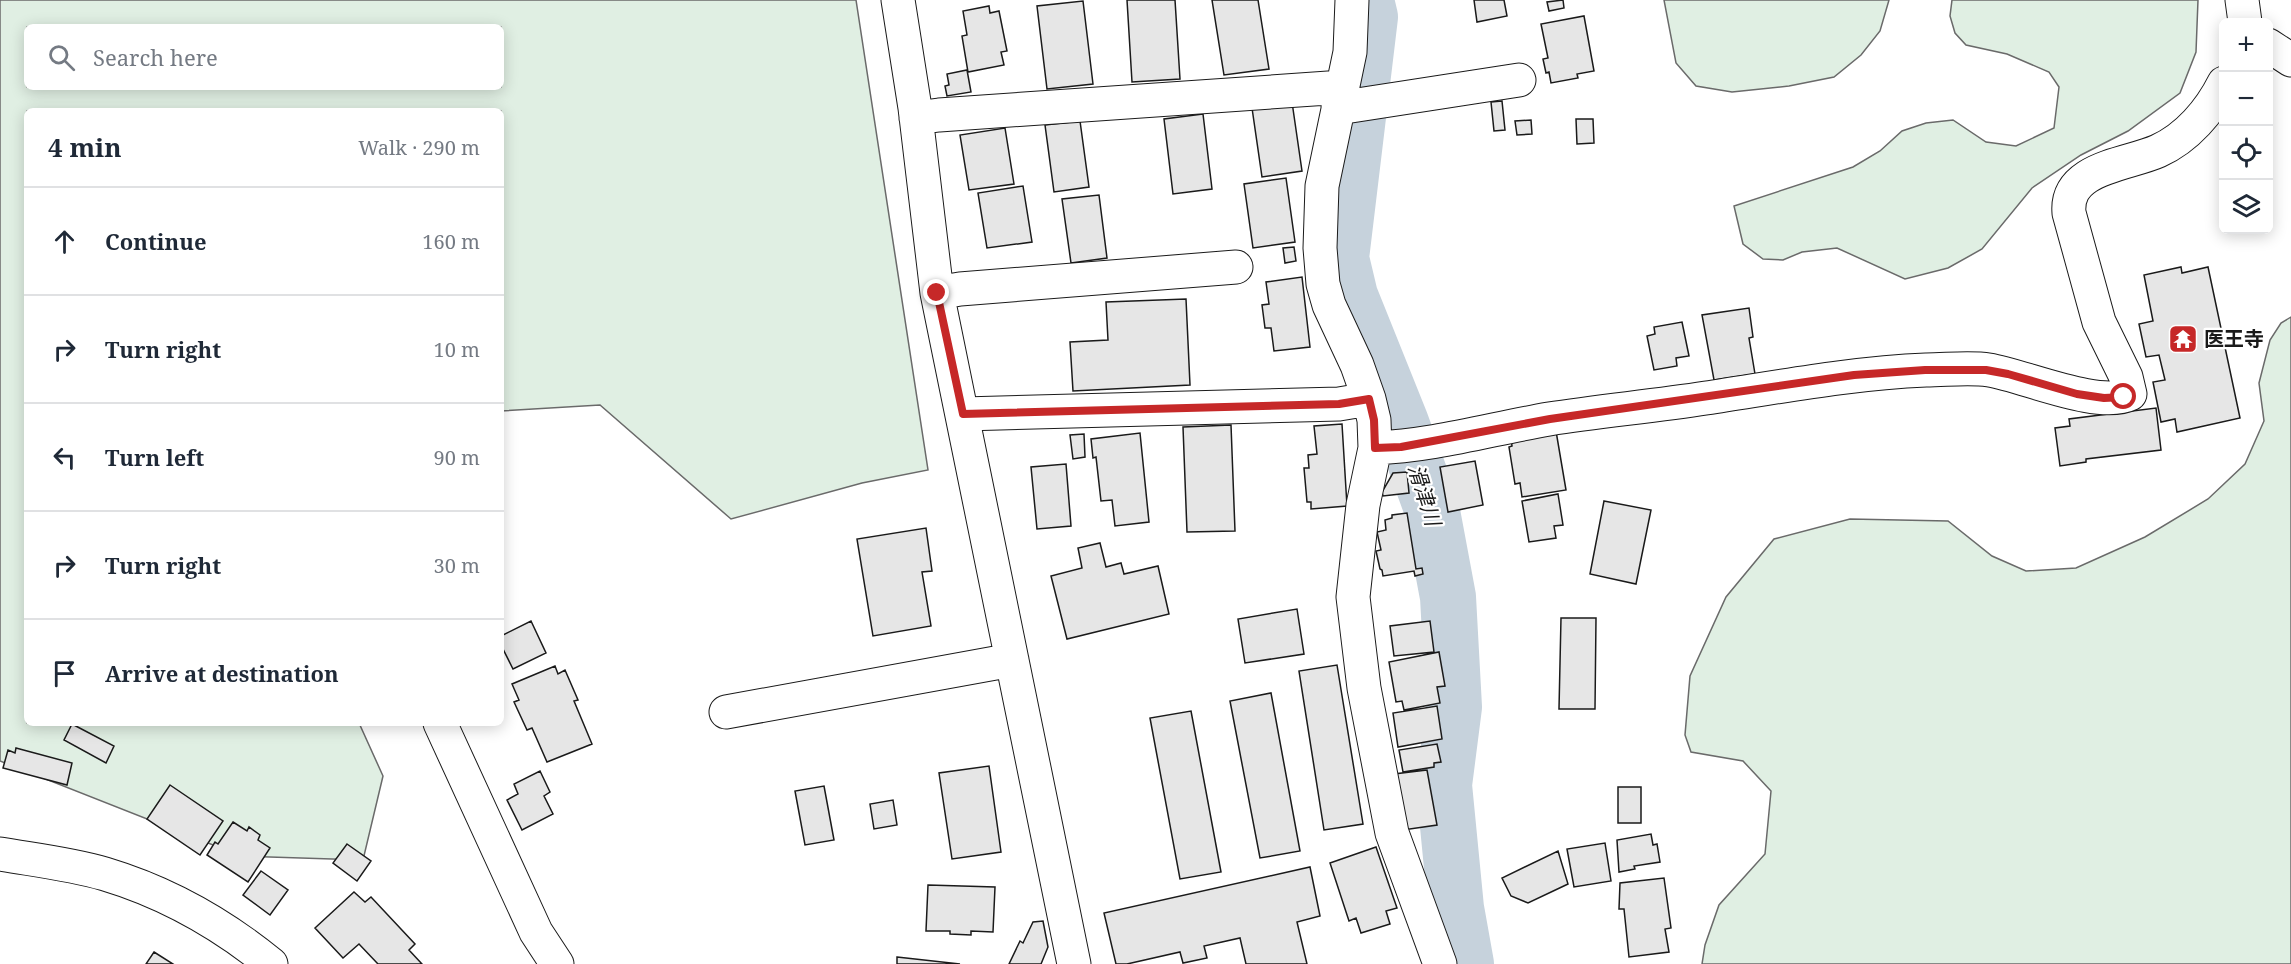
<!DOCTYPE html>
<meta charset="utf-8">
<style>
:root{--surface:#fff;--page:#f2f2f3;--text:#1f2937;--muted:#747a83;--line:#e0e1e3}
body{margin:0;font-family:"Noto Serif","Noto Sans JP",serif;background:var(--page);color:var(--text)}
.controls{position:absolute;right:18px;top:18px;display:grid;overflow:hidden;border-radius:9px;box-shadow:0 3px 15px #0003}
.controls button{width:54px;height:54px;display:grid;place-items:center;padding:0;border:0;border-bottom:2px solid var(--line);background:var(--surface);color:var(--text);font:30px sans-serif}
.stop{position:absolute;width:18px;height:18px;margin:-14px;border:4px solid #c62828;border-radius:50%;background:#fff}
.stop.end{background:#c62828;border-color:#fff;box-shadow:0 2px 6px #0008}
.list{margin:0;padding:0;list-style:none}
h2{display:flex;justify-content:space-between;align-items:center;height:78px;margin:0;padding:0 24px;font-size:26px}
h2 small{font-size:20px;font-weight:400;color:var(--muted)}
.list li{display:grid;grid-template-columns:39px 1fr auto;gap:18px;align-items:center;box-sizing:border-box;height:108px;padding:0 24px;border-top:2px solid var(--line)}
.list b{display:block;font-size:22px;white-space:nowrap}
.list em{font-size:20px;font-style:normal;color:var(--muted)}
.icon{flex:none;width:33px;height:33px;fill:none;stroke:currentColor;stroke-width:2;stroke-linecap:round;stroke-linejoin:round}
.map{position:relative;flex:none;width:2291px;height:964px;overflow:hidden}
.search{position:absolute;background:var(--surface);box-shadow:0 3px 15px #0003;left:24px;top:24px;width:480px;height:66px;display:flex;align-items:center;gap:15px;box-sizing:border-box;padding:0 21px;border-radius:9px;color:var(--muted);font-size:22px}
.panel{position:absolute;background:var(--surface);box-shadow:0 3px 15px #0003;left:24px;top:108px;width:480px;height:618px;border-radius:9px}
.map>svg:first-child{display:block}
</style>
<div class="map">
<svg width="2291" height="964" viewBox="0 0 2291 964">
<rect width="100%" height="100%" fill="#fff"/>
<path fill="#e0efe3" stroke="#6a6a6a" stroke-width="1.5" fill-rule="evenodd" d="M 0,0 L 856,0 L 928,470 L 862,483 L 731,519 L 600,405 L 501,411 L 501,111 L 27,111 L 27,723 L 359,723 L 383,776 L 363,860 L 241,856 L 0,761 ZM 27,27 L 501,27 L 501,87 L 27,87 Z
M 1664,0 L 1889,0 L 1880,31 L 1861,55 L 1834,77 L 1789,86 L 1732,92 L 1696,86 L 1676,63 Z
M 1952,0 L 2198,0 L 2196,52 L 2180,93 L 2128,131 L 2081,155 L 2032,188 L 1982,249 L 1948,268 L 1905,279 L 1837,248 L 1802,252 L 1783,260 L 1763,259 L 1743,244 L 1734,206 L 1853,167 L 1880,151 L 1902,131 L 1926,123 L 1953,120 L 1986,142 L 2016,146 L 2054,128 L 2059,87 L 2049,72 L 2007,54 L 1966,45 L 1955,33 L 1950,16 Z
M 2291,317 L 2291,964 L 1702,964 L 1705,945 L 1719,905 L 1765,854 L 1771,791 L 1743,761 L 1691,752 L 1685,735 L 1690,676 L 1726,597 L 1774,539 L 1850,519 L 1948,521 L 1992,556 L 2026,571 L 2076,568 L 2145,537 L 2208,499 L 2245,464 L 2264,421 L 2259,383 L 2270,340 L 2281,323 Z"/>
<g fill="none" stroke-linecap="round" stroke-linejoin="round">
<path stroke="#c6d2dc" stroke-width="56" d="M 1366,0 L 1370,17 L 1341,258 L 1350,296 L 1401,423 L 1431,506 L 1448,597 L 1454,707 L 1444,785 L 1456,908 L 1466,964"/>
</g>
<path fill="#e6e6e6" stroke="#1a1a1a" stroke-width="1.5" d="M 1127,0 L 1175,0 L 1180,79 L 1132,82 Z
M 1212,0 L 1258,0 L 1269,69 L 1224,75 Z
M 1474,0 L 1504,0 L 1507,16 L 1477,22 Z
M 1563,0 L 1564,8 L 1549,11 L 1547,2 Z
M 1083,1 L 1093,84 L 1047,89 L 1037,6 Z
M 989,6 L 990,13 L 999,11 L 1007,51 L 1001,52 L 1004,65 L 968,72 L 962,36 L 967,35 L 963,11 Z
M 1584,16 L 1594,71 L 1577,74 L 1578,78 L 1551,83 L 1549,72 L 1546,73 L 1543,59 L 1548,58 L 1541,24 Z
M 967,70 L 971,92 L 947,96 L 945,86 L 949,85 L 947,74 Z
M 1502,101 L 1505,130 L 1494,131 L 1491,102 Z
M 1292,102 L 1302,171 L 1262,177 L 1252,108 Z
M 1203,114 L 1212,189 L 1173,194 L 1164,119 Z
M 1576,119 L 1593,119 L 1594,143 L 1577,144 Z
M 1531,120 L 1532,134 L 1517,135 L 1515,121 Z
M 1080,121 L 1089,187 L 1054,192 L 1045,125 Z
M 1005,128 L 1014,184 L 969,190 L 960,135 Z
M 1286,178 L 1295,242 L 1253,248 L 1244,184 Z
M 1023,186 L 1032,242 L 987,248 L 978,193 Z
M 1099,195 L 1107,258 L 1071,263 L 1062,199 Z
M 1294,247 L 1296,261 L 1285,263 L 1283,248 Z
M 2181,267 L 2182,273 L 2208,267 L 2240,418 L 2177,432 L 2175,419 L 2161,422 L 2153,382 L 2165,380 L 2159,355 L 2146,357 L 2139,324 L 2153,321 L 2144,275 Z
M 1302,277 L 1310,347 L 1274,351 L 1271,328 L 1265,328 L 1262,305 L 1269,304 L 1266,282 Z
M 1186,299 L 1190,385 L 1073,391 L 1070,342 L 1108,340 L 1106,302 Z
M 1749,308 L 1753,337 L 1749,338 L 1755,374 L 1714,380 L 1702,315 Z
M 1682,322 L 1689,356 L 1676,358 L 1677,366 L 1654,370 L 1647,336 L 1655,334 L 1654,327 Z
M 2156,408 L 2161,450 L 2086,459 L 2086,462 L 2060,466 L 2055,428 L 2070,426 L 2069,419 Z
M 1342,424 L 1347,506 L 1311,509 L 1311,502 L 1307,502 L 1304,468 L 1309,468 L 1308,455 L 1317,454 L 1314,426 Z
M 1231,425 L 1235,531 L 1187,532 L 1183,427 Z
M 1556,431 L 1566,490 L 1522,497 L 1520,483 L 1515,484 L 1509,447 L 1512,446 L 1511,438 Z
M 1140,433 L 1149,522 L 1115,526 L 1112,500 L 1101,501 L 1096,457 L 1093,458 L 1091,439 Z
M 1084,434 L 1085,457 L 1073,459 L 1070,435 Z
M 1475,461 L 1483,505 L 1448,512 L 1440,467 Z
M 1066,464 L 1071,526 L 1037,529 L 1031,467 Z
M 1407,472 L 1409,493 L 1383,496 L 1382,492 L 1393,473 Z
M 1558,494 L 1563,525 L 1554,526 L 1556,538 L 1529,542 L 1522,501 Z
M 1604,501 L 1651,510 L 1636,584 L 1590,574 Z
M 1407,513 L 1416,569 L 1422,568 L 1423,574 L 1415,576 L 1414,571 L 1383,576 L 1382,570 L 1380,569 L 1376,551 L 1381,550 L 1377,532 L 1386,530 L 1385,520 L 1392,518 L 1392,515 Z
M 926,528 L 932,571 L 922,572 L 931,626 L 873,636 L 857,539 Z
M 1100,543 L 1106,567 L 1121,563 L 1124,574 L 1158,566 L 1169,614 L 1067,639 L 1051,576 L 1082,568 L 1078,548 Z
M 1297,609 L 1304,654 L 1245,663 L 1238,619 Z
M 1561,618 L 1596,618 L 1595,709 L 1559,709 Z
M 531,621 L 546,653 L 513,669 L 501,645 L 501,636 Z
M 1430,621 L 1434,652 L 1394,656 L 1390,626 Z
M 1439,652 L 1445,686 L 1437,687 L 1440,703 L 1404,710 L 1402,701 L 1396,702 L 1389,662 Z
M 1337,665 L 1363,824 L 1324,830 L 1299,671 Z
M 555,666 L 558,674 L 565,670 L 578,700 L 574,701 L 592,744 L 547,762 L 532,728 L 527,730 L 514,702 L 519,700 L 512,684 Z
M 1271,693 L 1300,851 L 1260,858 L 1230,701 Z
M 1437,706 L 1442,739 L 1398,747 L 1393,713 Z
M 1191,711 L 1221,872 L 1180,879 L 1150,718 Z
M 72,724 L 114,746 L 106,763 L 64,740 Z
M 1437,744 L 1441,762 L 1434,763 L 1434,767 L 1403,772 L 1399,750 Z
M 16,748 L 72,763 L 67,785 L 3,768 L 8,750 L 15,753 Z
M 989,766 L 1001,852 L 952,859 L 939,773 Z
M 1427,770 L 1437,825 L 1403,830 L 1394,774 Z
M 540,771 L 550,792 L 544,796 L 553,814 L 522,830 L 507,800 L 518,794 L 514,784 Z
M 170,785 L 223,821 L 200,855 L 147,819 Z
M 824,786 L 834,840 L 805,845 L 795,791 Z
M 1618,787 L 1641,787 L 1641,823 L 1618,823 Z
M 893,800 L 897,825 L 874,829 L 870,804 Z
M 233,822 L 247,831 L 249,827 L 260,835 L 258,840 L 270,848 L 248,882 L 207,855 L 215,842 L 218,844 Z
M 1651,834 L 1653,845 L 1657,844 L 1660,862 L 1634,866 L 1635,869 L 1619,872 L 1617,840 Z
M 1605,843 L 1611,881 L 1574,887 L 1567,849 Z
M 347,844 L 371,861 L 357,881 L 333,863 Z
M 1376,847 L 1397,908 L 1386,911 L 1390,924 L 1361,933 L 1356,918 L 1349,921 L 1330,863 Z
M 1558,851 L 1568,884 L 1528,903 L 1511,896 L 1502,878 Z
M 1310,867 L 1320,916 L 1297,922 L 1307,964 L 1246,964 L 1240,938 L 1204,946 L 1207,958 L 1183,963 L 1180,952 L 1127,964 L 1116,964 L 1104,913 Z
M 261,871 L 288,890 L 270,915 L 243,895 Z
M 1664,878 L 1671,928 L 1665,929 L 1669,952 L 1629,957 L 1624,909 L 1619,909 L 1620,883 Z
M 928,885 L 995,887 L 993,932 L 971,931 L 971,935 L 950,934 L 950,931 L 926,931 Z
M 354,892 L 365,902 L 371,897 L 415,944 L 409,950 L 422,964 L 378,964 L 359,944 L 343,958 L 315,928 Z
M 1043,921 L 1048,947 L 1041,964 L 1009,964 L 1020,941 L 1023,943 L 1033,922 Z
M 154,952 L 173,964 L 146,964 Z
M 897,957 L 960,964 L 897,964 Z"/>
<g fill="none" stroke-linecap="round" stroke-linejoin="round">
<g stroke="#1a1a1a" stroke-width="35">
<path id="minor" d="M 898,0 L 915,108 L 937,293 L 1074,964
M 1352,0 L 1350,52 L 1322,186 L 1320,248 L 1323,284 L 1329,305 L 1357,365 L 1369,399 L 1374,420 L 1375,448 L 1363,505 L 1353,597 L 1364,688 L 1392,833 L 1440,964
M 2242,0 L 2245,22
M 2268,45 L 2291,60
M 1338,108 L 1519,80
M 916,118 L 939,115 L 1343,87
M 937,293 L 960,289 L 1236,267
M 963,414 L 1339,404 L 1369,399
M 1375,448 C 1433,446 1491,429 1549,419 C 1601,411 1654,406 1706,398 C 1779,387 1852,373 1926,370 C 1946,370 1969,367 1989,370 C 2025,376 2099,409 2130,394 L 2126,377 L 2099,322 L 2069,213 C 2065,167 2127,165 2158,151 C 2187,138 2210,111 2224,83
M 726,712 L 1012,660
M 440,723 L 536,932 L 557,964
M 0,854 C 35,860 71,864 105,874 C 165,892 222,924 271,964"/>
</g>
<use href="#minor" stroke="#fff" stroke-width="33"/>
</g>
<g fill="none" stroke-linecap="round" stroke-linejoin="round">
<path stroke="#c62828" stroke-width="8" d="M 937,293 L 963,414 L 1339,404 L 1369,399 L 1374,420 L 1375,448 L 1401,447 L 1550,419 L 1854,375 L 1925,370 L 1986,370 L 2008,374 L 2077,394 L 2104,398 L 2124,397"/>
</g>
<defs>
<g id="temple-square" transform="scale(1.5)"><rect x="-9" y="-9" width="18" height="18" rx="4" fill="#c62828" stroke="#fff"/><path d="M0-6L5-2H3V0L6.5 2.5H4V6H1.5V3h-3V6H-4V2.5H-6.5L-3 0V-2H-5Z" fill="#fff"/></g>
</defs>
<g fill-rule="evenodd">
<use href="#temple-square" x="2183" y="339"/>
</g>
<g text-anchor="middle" stroke-width="4.5" stroke-linejoin="round" paint-order="stroke">
<g font-size="20" font-weight="bold" fill="#1a1a1a" stroke="#fff" text-anchor="start">
<text x="2204" y="346">医王寺</text>
</g>
<g font-size="21" font-style="italic" fill="#1a1a1a" stroke="#fff">
<text transform="translate(1424 495) rotate(73)" y="7">滑津川</text>
</g>
</g>
</svg>
<div class="controls">
<button>+</button>
<button>−</button>
<button><svg class="icon" aria-label="locate" viewBox="0 0 24 24"><circle cx="12" cy="12" r="6"/><path d="M12 2v4M12 18v4M2 12h4M18 12h4"/></svg></button>
<button><svg class="icon" aria-label="layers" viewBox="0 0 24 24"><path d="M12 4l9 5-9 5-9-5zM3 14l9 5 9-5"/></svg></button>
</div>
<div class="stop" style="left:2124px;top:397px"></div>
<div class="stop end" style="left:937px;top:293px"></div>
<div class="search"><svg class="icon" aria-label="search" viewBox="0 0 24 24"><circle cx="10" cy="10" r="6"/><path d="M15 15l6 6"/></svg>Search here</div>
<section class="panel">
<h2>4 min<small>Walk · 290 m</small></h2>
<ul class="list">
<li><svg class="icon" aria-label="ahead" viewBox="0 0 24 24"><path d="M12 20V5M6 11l6-6 6 6"/></svg><div><b>Continue</b></div><em>160 m</em></li>
<li><svg class="icon" aria-label="right" viewBox="0 0 24 24"><path d="M7 20v-9h11M14 6l5 5-5 5"/></svg><div><b>Turn right</b></div><em>10 m</em></li>
<li><svg class="icon" aria-label="left" viewBox="0 0 24 24"><path d="M17 20v-9H6M10 6l-5 5 5 5"/></svg><div><b>Turn left</b></div><em>90 m</em></li>
<li><svg class="icon" aria-label="right" viewBox="0 0 24 24"><path d="M7 20v-9h11M14 6l5 5-5 5"/></svg><div><b>Turn right</b></div><em>30 m</em></li>
<li><svg class="icon" aria-label="arrive" viewBox="0 0 24 24"><path d="M6 21V4h12l-3 4 3 4H6"/></svg><div><b>Arrive at destination</b></div></li>
</ul>
</section>
</div>
